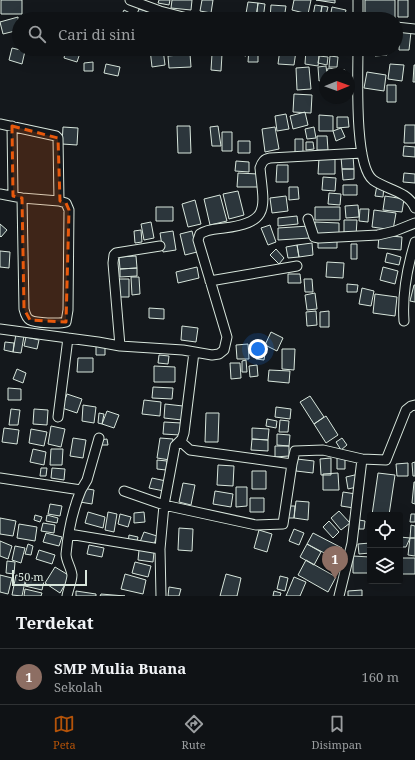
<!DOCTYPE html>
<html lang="id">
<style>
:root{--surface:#0f1215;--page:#181b1e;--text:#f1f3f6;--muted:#9b9ea0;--line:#2f3234;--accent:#b45309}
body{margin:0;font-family:"Noto Serif",serif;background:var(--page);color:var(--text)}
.controls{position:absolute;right:12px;bottom:12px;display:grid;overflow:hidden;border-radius:4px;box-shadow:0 4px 16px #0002}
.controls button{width:36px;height:36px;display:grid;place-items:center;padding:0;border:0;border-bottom:1px solid var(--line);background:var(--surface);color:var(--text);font:20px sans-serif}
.compass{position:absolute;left:319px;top:68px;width:36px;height:36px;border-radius:50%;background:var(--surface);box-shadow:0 4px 16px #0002;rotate:89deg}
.scale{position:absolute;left:12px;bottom:10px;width:75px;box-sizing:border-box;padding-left:4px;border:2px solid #d8e6dc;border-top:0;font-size:11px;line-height:14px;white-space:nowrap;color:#d8e6dc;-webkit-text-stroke:3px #14181c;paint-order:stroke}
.you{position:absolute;left:258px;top:349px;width:14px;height:14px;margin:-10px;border:3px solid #fff;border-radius:50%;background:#1a73e8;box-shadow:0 0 0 6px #1a73e833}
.badge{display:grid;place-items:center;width:26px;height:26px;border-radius:50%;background:var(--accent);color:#fff;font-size:13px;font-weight:700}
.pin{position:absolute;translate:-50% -33px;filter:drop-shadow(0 1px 2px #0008)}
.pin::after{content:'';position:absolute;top:21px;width:14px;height:12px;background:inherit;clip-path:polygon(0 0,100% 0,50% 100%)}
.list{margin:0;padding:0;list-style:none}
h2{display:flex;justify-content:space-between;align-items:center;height:52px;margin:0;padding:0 16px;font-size:17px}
h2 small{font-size:13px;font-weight:400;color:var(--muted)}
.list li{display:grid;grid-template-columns:26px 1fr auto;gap:12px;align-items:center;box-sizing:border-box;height:56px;padding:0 16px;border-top:1px solid var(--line)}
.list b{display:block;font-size:15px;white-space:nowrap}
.list p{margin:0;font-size:13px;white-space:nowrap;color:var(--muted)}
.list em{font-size:13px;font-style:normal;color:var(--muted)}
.icon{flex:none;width:22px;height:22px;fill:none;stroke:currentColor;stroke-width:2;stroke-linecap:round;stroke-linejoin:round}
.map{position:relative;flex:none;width:415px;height:596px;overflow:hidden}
.search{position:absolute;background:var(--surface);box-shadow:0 4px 16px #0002;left:12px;right:12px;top:12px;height:44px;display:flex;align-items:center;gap:10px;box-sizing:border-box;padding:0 14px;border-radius:22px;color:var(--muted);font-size:15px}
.sheet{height:108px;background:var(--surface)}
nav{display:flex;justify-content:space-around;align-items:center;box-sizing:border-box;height:56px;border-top:1px solid var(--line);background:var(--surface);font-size:11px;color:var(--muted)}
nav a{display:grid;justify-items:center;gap:2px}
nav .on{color:var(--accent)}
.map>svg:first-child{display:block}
</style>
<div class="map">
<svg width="415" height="596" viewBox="0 0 415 596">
<rect width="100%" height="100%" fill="#14181c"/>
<path fill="#2c363c" stroke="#d8e6dc" d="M 1,0 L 22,0 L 22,14 L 1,14 Z
M 159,0 L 170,0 L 169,5 L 158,3 Z
M 172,0 L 192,0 L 191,10 L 171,8 Z
M 202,0 L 213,0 L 211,13 L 200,11 Z
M 294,0 L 311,0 L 308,14 L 292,10 Z
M 316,0 L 335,0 L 335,3 Z
M 365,0 L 395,0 L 395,19 L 365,19 Z
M 398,0 L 408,0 L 408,17 L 398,17 Z
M 248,2 L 258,3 L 256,19 L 245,19 Z
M 258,3 L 265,4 L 263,19 L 256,19 Z
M 271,5 L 286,6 L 284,19 L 270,18 Z
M 315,5 L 322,6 L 320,18 L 313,16 Z
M 322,6 L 328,7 L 325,19 L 320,18 Z
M 332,7 L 346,10 L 344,19 L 330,18 Z
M 139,9 L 160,15 L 159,19 L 135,19 Z
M 124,10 L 134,15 L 132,19 L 120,18 Z
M 18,17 L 19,30 L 3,34 L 0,22 Z
M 400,32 L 411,32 L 409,50 L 399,50 Z
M 12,48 L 25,51 L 22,64 L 9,60 Z
M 66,49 L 80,53 L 77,62 L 64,58 Z
M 130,49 L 145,49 L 142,55 Z
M 150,49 L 163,49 L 165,65 L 152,67 Z
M 195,49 L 207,49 L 207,53 L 196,54 Z
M 235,49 L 247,49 L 246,56 L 234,53 Z
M 249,49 L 258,49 L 258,62 L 248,62 Z
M 280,49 L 296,51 L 294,65 L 278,64 Z
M 306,49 L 320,49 L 318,66 L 305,64 Z
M 321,49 L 331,49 L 332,52 L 322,55 Z
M 337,49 L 348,49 L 348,53 L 338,54 Z
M 374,49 L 386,49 L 387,55 L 375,56 Z
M 190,54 L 191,67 L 169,68 L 168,56 Z
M 212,54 L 222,54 L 221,71 L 211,70 Z
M 319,56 L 328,57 L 327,65 L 318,63 Z
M 330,56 L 338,57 L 337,67 L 329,67 Z
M 93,62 L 93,71 L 84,71 L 84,63 Z
M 106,64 L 120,67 L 118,76 L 104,73 Z
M 390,64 L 404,65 L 402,81 L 388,79 Z
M 414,65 L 415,65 L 415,82 L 413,82 Z
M 326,66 L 327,74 L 325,74 L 325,80 L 319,81 L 318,67 Z
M 309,67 L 311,89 L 297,90 L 296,68 Z
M 328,68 L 345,70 L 345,74 L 327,74 Z
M 367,72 L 386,75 L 384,91 L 364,88 Z
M 387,85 L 396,85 L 396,102 L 387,102 Z
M 294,94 L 312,95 L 311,113 L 293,112 Z
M 305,112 L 308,125 L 293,129 L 290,116 Z
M 286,114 L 289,129 L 277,131 L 275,116 Z
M 319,115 L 333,116 L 333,131 L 319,131 Z
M 337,117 L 348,117 L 349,127 L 337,128 Z
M 405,125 L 415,125 L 415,143 L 404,143 Z
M 177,126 L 190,126 L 191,153 L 178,153 Z
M 218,126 L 221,146 L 212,146 L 210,127 Z
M 63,127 L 78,128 L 77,145 L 62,144 Z
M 275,127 L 279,149 L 265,152 L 262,129 Z
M 314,127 L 316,138 L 307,139 L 305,129 Z
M 341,128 L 345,137 L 336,141 L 333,131 Z
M 222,132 L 232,132 L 232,151 L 222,151 Z
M 317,136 L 327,136 L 328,150 L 317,150 Z
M 295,139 L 303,139 L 303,154 L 295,154 Z
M 238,141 L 250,141 L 250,153 L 238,153 Z
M 306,142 L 313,142 L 314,149 L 306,150 Z
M 404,146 L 415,147 L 415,157 L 403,156 Z
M 353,156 L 354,169 L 342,169 L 341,157 Z
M 319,158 L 335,159 L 335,174 L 318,174 Z
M 236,161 L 249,162 L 249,172 L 235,171 Z
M 277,165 L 288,165 L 288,182 L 276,182 Z
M 342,169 L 354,169 L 354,179 L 343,180 Z
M 238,173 L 258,174 L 258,187 L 237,187 Z
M 404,173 L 415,174 L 415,183 L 403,182 Z
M 323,177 L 336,178 L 335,191 L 322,190 Z
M 343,185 L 357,185 L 357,195 L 343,195 Z
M 377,185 L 384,186 L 383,197 L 375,196 Z
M 289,187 L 298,187 L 299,199 L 289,200 Z
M 238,191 L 244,215 L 229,219 L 223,194 Z
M 329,193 L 341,194 L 340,205 L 328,204 Z
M 220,195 L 227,221 L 210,225 L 204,199 Z
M 286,196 L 288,211 L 272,213 L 270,198 Z
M 385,196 L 404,199 L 402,212 L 383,210 Z
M 195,200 L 201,224 L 188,227 L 182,204 Z
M 358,205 L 359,217 L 346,218 L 345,206 Z
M 156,207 L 173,207 L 173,221 L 156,221 Z
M 315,207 L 340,207 L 340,220 L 315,220 Z
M 360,209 L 369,209 L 368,222 L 359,221 Z
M 374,210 L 396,213 L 393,230 L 372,227 Z
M 297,216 L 298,224 L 278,226 L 278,218 Z
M 344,220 L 357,220 L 356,236 L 344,235 Z
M 151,222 L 154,238 L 144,240 L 141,224 Z
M 315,222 L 339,223 L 339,237 L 314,235 Z
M 0,224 L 7,230 L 1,237 L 0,236 Z
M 270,225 L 276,242 L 268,245 L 261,228 Z
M 309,226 L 310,238 L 278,240 L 278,228 Z
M 141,230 L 142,242 L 135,243 L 134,231 Z
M 173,231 L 176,250 L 163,252 L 160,233 Z
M 192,231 L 197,252 L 185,255 L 180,234 Z
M 379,235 L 402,237 L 401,250 L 378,248 Z
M 318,239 L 337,239 L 337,248 L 318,248 Z
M 312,243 L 313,255 L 299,257 L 297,245 Z
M 351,244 L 357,244 L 357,259 L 351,259 Z
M 297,245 L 299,257 L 288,258 L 286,247 Z
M 276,249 L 284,258 L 279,264 L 270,255 Z
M 0,251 L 10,252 L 9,268 L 0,267 Z
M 387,253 L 401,257 L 399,265 L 385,262 Z
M 136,256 L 137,268 L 120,269 L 119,257 Z
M 327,262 L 344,263 L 343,278 L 326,277 Z
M 197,267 L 199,278 L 178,283 L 176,272 Z
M 383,267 L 398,271 L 395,284 L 380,280 Z
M 137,268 L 137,276 L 120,277 L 120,269 Z
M 288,274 L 300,274 L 301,283 L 288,283 Z
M 131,277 L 139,277 L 140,294 L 132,295 Z
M 119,279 L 129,279 L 129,297 L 120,297 Z
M 304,279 L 312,279 L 313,292 L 305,292 Z
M 347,284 L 358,285 L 357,292 L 347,292 Z
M 414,285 L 415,285 L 415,302 L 410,301 Z
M 362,288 L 374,291 L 371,306 L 359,304 Z
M 315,293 L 317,309 L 307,310 L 305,295 Z
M 375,294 L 397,297 L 395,316 L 373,313 Z
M 149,308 L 164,309 L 164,319 L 149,318 Z
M 316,311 L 317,325 L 307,326 L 306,312 Z
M 329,311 L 329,327 L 320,327 L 320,312 Z
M 182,326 L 198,328 L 196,342 L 181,340 Z
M 271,332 L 283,338 L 277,351 L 265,345 Z
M 16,334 L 24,336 L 21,353 L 13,352 Z
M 26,337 L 39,340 L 37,349 L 24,346 Z
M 5,342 L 14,343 L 13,352 L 4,350 Z
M 248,344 L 249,359 L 237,359 L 236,345 Z
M 96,346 L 105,346 L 105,355 L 96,355 Z
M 258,346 L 266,347 L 264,360 L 256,359 Z
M 282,349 L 295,349 L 294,370 L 282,369 Z
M 159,355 L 169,356 L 168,364 L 158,363 Z
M 78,358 L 93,358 L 93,372 L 77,372 Z
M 246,360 L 247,372 L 242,372 L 242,361 Z
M 230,363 L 240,363 L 241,378 L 231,379 Z
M 257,365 L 258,376 L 250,377 L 249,366 Z
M 154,366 L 175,367 L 175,382 L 154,382 Z
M 17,369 L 26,373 L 23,383 L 13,379 Z
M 269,370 L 290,371 L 289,383 L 268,381 Z
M 153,387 L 173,388 L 172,399 L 152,398 Z
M 8,388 L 21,389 L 21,400 L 8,400 Z
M 67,394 L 82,399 L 77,413 L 62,408 Z
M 310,396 L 324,417 L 314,424 L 300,402 Z
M 144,400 L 161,402 L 160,416 L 142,414 Z
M 165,404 L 183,406 L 182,420 L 164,418 Z
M 83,405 L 96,407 L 94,423 L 82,421 Z
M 276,407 L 291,409 L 290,419 L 275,417 Z
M 11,409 L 20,410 L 18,425 L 9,425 Z
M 34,409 L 48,410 L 47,425 L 33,424 Z
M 107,411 L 119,415 L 114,428 L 102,424 Z
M 99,413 L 104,414 L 102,424 L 98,423 Z
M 206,413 L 219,413 L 218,442 L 205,442 Z
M 326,416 L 338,435 L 326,443 L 314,424 Z
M 267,419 L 277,421 L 276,428 L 266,426 Z
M 280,420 L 289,421 L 288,432 L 279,432 Z
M 164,422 L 181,423 L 180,435 L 163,434 Z
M 51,426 L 65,429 L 61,447 L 48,444 Z
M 4,428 L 19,430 L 17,444 L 2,442 Z
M 252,428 L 269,429 L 268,440 L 252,439 Z
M 31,429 L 47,432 L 44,446 L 29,443 Z
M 277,434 L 290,435 L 289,446 L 277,445 Z
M 73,438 L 86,440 L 83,458 L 70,456 Z
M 160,438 L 173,439 L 170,460 L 157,458 Z
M 342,438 L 347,445 L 341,450 L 336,442 Z
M 107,439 L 108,445 L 100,445 L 100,440 Z
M 252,439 L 268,440 L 268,451 L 251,450 Z
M 275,446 L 289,446 L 289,456 L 275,457 Z
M 33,449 L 46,452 L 44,465 L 30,462 Z
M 51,449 L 63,449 L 62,465 L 50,465 Z
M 337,456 L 345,456 L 345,469 L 337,469 Z
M 331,458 L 331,475 L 321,475 L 320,459 Z
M 297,459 L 314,461 L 313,473 L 296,471 Z
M 157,460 L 167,461 L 166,470 L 157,469 Z
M 415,462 L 415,476 L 413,476 L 412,463 Z
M 408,463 L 408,476 L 397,476 L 396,464 Z
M 218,465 L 234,466 L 233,486 L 217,485 Z
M 41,468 L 47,468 L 46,476 L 40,476 Z
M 52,468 L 65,469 L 64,480 L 51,478 Z
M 252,471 L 266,471 L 266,489 L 252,489 Z
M 338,473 L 339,490 L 323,490 L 323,474 Z
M 378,473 L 395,475 L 389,515 L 372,515 Z
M 359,474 L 361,486 L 348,489 L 346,477 Z
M 152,478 L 166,481 L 164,491 L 149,488 Z
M 414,482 L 415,482 L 415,504 L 412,503 Z
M 183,483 L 195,485 L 191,505 L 179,502 Z
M 236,487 L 247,487 L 247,506 L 236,507 Z
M 82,488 L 94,490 L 92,504 L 80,502 Z
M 215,491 L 233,494 L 231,507 L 213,504 Z
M 343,492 L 356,494 L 354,508 L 341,506 Z
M 250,498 L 264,498 L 264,512 L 250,512 Z
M 296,501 L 309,502 L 308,520 L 294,518 Z
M 50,504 L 62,506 L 60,516 L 48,514 Z
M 287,506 L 295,506 L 294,518 L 287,518 Z
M 339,511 L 350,523 L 341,530 L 331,518 Z
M 88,512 L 105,517 L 103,528 L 85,523 Z
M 108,512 L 117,514 L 114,532 L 105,530 Z
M 144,512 L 145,522 L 134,523 L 134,513 Z
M 120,514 L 131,517 L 128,527 L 118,524 Z
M 411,514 L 415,514 L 415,522 L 410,522 Z
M 35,515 L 42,517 L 40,522 L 34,520 Z
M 47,515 L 58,518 L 57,523 L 46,521 Z
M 0,518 L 16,521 L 13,536 L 0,534 Z
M 359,520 L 365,521 L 364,529 L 359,529 Z
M 329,521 L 339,532 L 333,538 L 323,527 Z
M 43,523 L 55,525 L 54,533 L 41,531 Z
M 19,524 L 37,527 L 35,541 L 17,538 Z
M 411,525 L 415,526 L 415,538 L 410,538 Z
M 179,528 L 193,529 L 192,551 L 178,550 Z
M 294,529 L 304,533 L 299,545 L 289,541 Z
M 259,530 L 272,534 L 267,552 L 254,548 Z
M 144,532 L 157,536 L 153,547 L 140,542 Z
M 46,533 L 62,537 L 59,546 L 43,542 Z
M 313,533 L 342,548 L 336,559 L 307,544 Z
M 129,535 L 138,537 L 136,545 L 128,543 Z
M 400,537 L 410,538 L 406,547 L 400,547 Z
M 410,538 L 415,538 L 415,556 L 408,555 Z
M 0,541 L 12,546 L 8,559 L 0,556 Z
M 370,543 L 370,553 L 359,554 L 358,544 Z
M 28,544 L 33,546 L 31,555 L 25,554 Z
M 307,544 L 321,552 L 314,565 L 300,557 Z
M 89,545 L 104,548 L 102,557 L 87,554 Z
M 15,546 L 25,548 L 21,563 L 12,560 Z
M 39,550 L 55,555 L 52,564 L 36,559 Z
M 139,550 L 154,552 L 153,562 L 138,560 Z
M 353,556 L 370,557 L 370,573 L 353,573 Z
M 400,558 L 415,558 L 415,574 L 400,574 Z
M 306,560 L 336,577 L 328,592 L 298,575 Z
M 7,561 L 15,562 L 14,574 L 6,573 Z
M 135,562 L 151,566 L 148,577 L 132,573 Z
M 55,567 L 70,576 L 60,593 L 45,583 Z
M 125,574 L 146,580 L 143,594 L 121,589 Z
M 226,574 L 241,578 L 237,596 L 220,596 Z
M 0,575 L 12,578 L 8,594 L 0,592 Z
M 16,575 L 26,577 L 22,596 L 12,595 Z
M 280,576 L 288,578 L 285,591 L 277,589 Z
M 27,577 L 44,581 L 42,590 L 25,586 Z
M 294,577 L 306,582 L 300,596 L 286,596 Z
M 169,587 L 181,589 L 179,596 L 168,596 Z
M 25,589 L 42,593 L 41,596 L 24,596 Z
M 362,590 L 362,596 L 348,596 L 348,591 Z
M 76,591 L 96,594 L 96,596 L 76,596 Z
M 274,591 L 281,593 L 280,596 L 273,596 Z
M 101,594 L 125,596 L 100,596 Z"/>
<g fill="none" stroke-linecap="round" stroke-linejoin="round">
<g stroke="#d8e6dc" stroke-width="11">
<path id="minor" d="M 130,0 L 160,11 L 191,19
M 358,19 L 358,0
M 396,27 L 415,29
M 358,49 C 358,75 354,165 373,180 C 387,190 408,191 415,208
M 0,124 L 56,136 L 58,138 L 59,201 L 22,198 L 0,194
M 12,126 L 13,196
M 22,198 L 24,309 C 25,313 26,318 30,320 C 35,323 60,324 66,322 L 68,310 L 69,210 L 66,203 L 59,201
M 308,219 L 314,237 L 319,238 L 378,235 L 395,231 L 415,223
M 210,281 L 297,266
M 404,321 C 402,293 407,268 415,242
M 0,329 L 98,342 L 120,346 L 183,350 L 212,355 L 219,354 L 224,350 L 227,337 L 198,240 L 200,234 C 207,229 216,229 224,228 C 271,222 264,208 260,168 C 262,162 264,159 270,158 L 362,153
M 120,346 L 113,263 L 114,255 L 116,253 L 160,246
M 58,417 L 68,338
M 180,441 L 190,450 L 292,464 L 295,451 L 323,450 L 362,459 L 386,460 L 406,410 L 411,406 L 415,405
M 0,478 L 81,490 C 73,509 68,533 66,554 C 66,561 71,567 72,575 C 72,581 68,590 67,596
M 81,490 L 87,480 L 99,438
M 124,491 L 164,505 L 256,525 L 283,524 L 292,464
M 69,534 L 160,549
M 161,596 L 160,549 L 164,505 L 175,446 L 182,439 L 184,433 L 194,352
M 339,596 L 352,543 L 362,459"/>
</g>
<use href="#minor" stroke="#14181c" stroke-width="9"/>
</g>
<path fill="#e8590c" fill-opacity="0.2" stroke="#e8590c" stroke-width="3" stroke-dasharray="8 5" stroke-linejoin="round" d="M 12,126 L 58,138 L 60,201 L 66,203 L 69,210 L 66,322 L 30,320 L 24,309 L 22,198 L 13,196 Z"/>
</svg>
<div class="controls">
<button><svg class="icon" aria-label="locate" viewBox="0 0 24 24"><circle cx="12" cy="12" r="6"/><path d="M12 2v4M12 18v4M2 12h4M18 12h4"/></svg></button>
<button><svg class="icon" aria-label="layers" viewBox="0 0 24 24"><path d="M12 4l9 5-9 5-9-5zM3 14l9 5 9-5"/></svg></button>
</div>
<svg class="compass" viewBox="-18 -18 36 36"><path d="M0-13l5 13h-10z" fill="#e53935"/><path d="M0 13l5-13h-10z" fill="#9b9ea0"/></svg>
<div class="scale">50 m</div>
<div class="you"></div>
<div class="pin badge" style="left:335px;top:579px;background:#8d6e63">1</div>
<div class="search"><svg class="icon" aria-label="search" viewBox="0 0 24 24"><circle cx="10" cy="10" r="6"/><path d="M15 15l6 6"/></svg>Cari di sini</div>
</div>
<section class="sheet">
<h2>Terdekat<small></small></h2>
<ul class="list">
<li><span class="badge" style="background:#8d6e63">1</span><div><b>SMP Mulia Buana</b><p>Sekolah</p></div><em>160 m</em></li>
</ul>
</section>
<nav>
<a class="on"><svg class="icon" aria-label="map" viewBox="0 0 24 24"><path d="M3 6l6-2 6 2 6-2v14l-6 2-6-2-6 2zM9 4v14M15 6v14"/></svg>Peta</a>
<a><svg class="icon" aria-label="directions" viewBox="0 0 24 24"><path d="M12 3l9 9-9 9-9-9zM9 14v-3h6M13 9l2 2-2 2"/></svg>Rute</a>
<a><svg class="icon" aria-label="saved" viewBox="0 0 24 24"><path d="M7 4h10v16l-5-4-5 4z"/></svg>Disimpan</a>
</nav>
